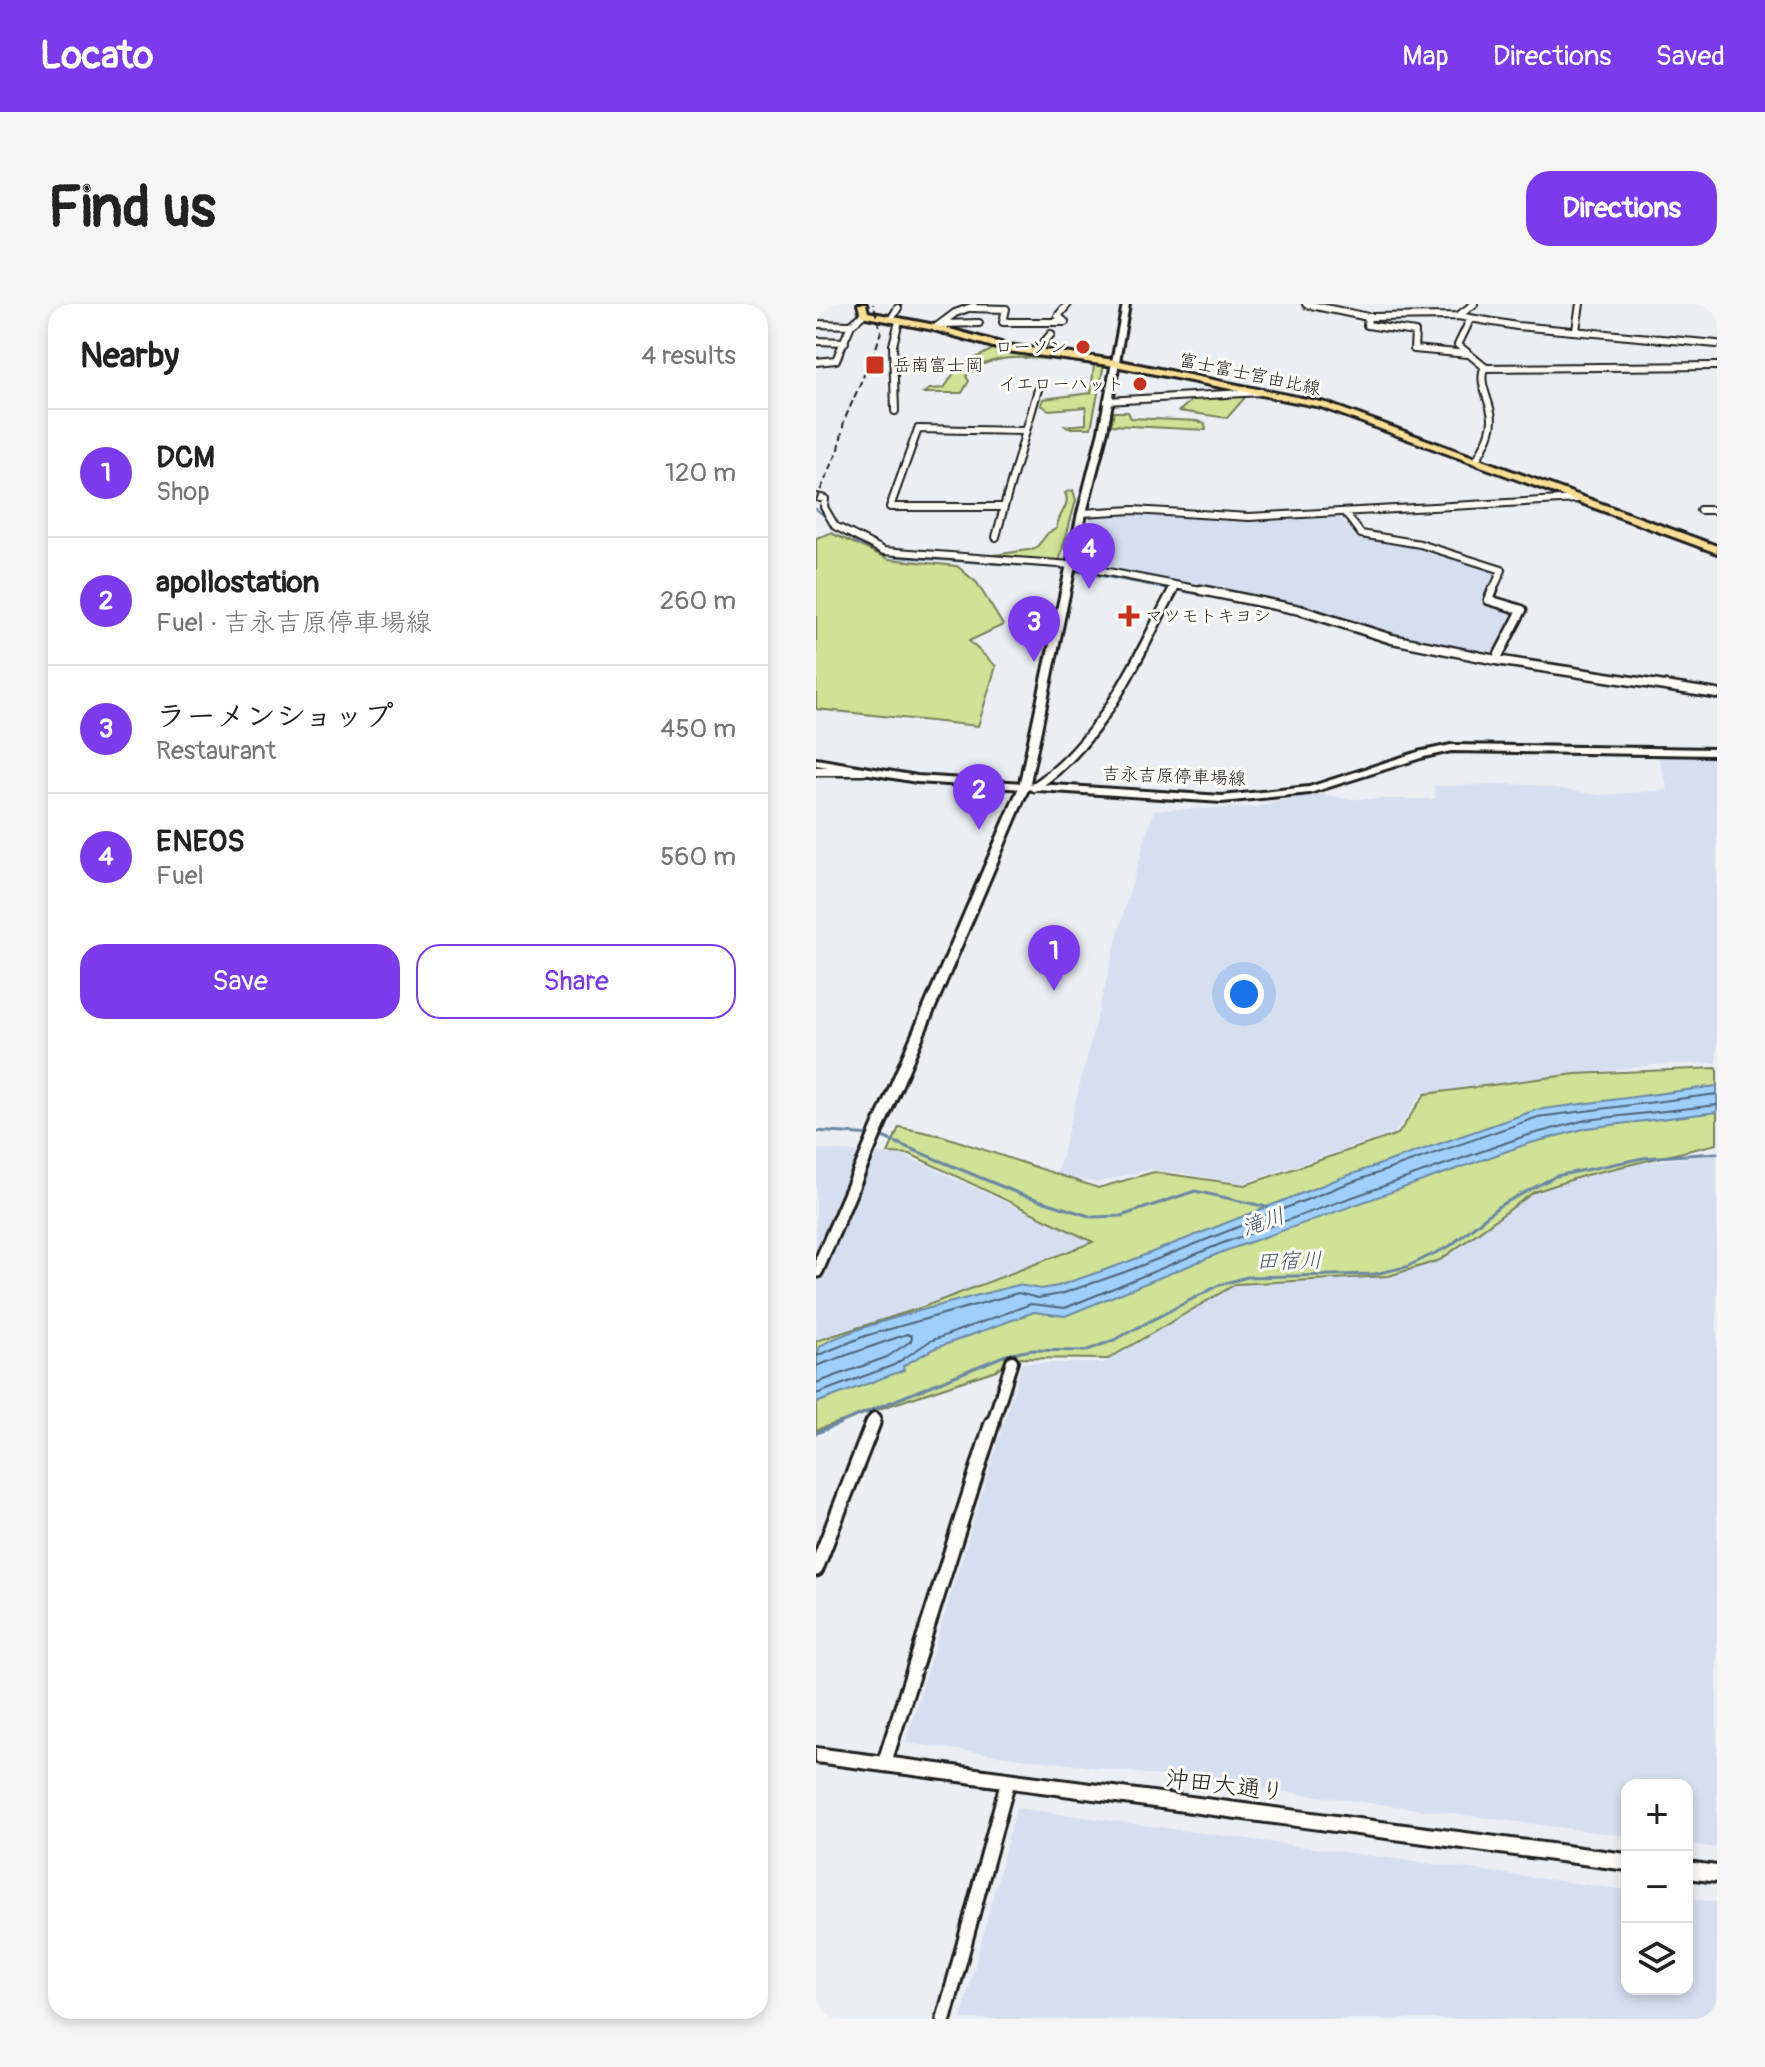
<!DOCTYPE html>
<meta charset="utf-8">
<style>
:root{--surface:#fff;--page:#f6f6f6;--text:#222;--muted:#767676;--line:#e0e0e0;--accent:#7c3aed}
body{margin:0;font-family:Pangolin,"Klee One",sans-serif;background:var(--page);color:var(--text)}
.controls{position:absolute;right:24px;bottom:24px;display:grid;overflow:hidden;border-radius:16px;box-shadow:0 4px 12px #0003}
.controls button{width:72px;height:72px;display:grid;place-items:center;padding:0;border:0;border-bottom:2px solid var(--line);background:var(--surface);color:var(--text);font:40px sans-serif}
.you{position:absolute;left:428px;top:690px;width:28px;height:28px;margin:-20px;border:6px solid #fff;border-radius:50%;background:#1a73e8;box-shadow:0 0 0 12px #1a73e833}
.badge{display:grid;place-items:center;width:52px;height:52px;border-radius:50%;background:var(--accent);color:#fff;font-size:26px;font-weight:700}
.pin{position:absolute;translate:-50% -66px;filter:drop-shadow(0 2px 4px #0008)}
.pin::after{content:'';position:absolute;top:42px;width:28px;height:24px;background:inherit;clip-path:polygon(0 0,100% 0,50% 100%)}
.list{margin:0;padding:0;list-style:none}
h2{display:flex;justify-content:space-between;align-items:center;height:104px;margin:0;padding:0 32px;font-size:34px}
h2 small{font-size:26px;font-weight:400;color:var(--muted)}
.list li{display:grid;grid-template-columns:52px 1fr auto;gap:24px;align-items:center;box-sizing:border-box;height:128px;padding:0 32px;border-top:2px solid var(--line)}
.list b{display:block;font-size:30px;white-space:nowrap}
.list p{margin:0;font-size:26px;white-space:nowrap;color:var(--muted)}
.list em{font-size:26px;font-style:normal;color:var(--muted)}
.actions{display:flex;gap:16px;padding:24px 32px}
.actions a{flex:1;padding:18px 0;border:2px solid var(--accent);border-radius:24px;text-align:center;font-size:28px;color:var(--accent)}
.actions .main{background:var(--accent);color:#fff}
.icon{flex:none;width:44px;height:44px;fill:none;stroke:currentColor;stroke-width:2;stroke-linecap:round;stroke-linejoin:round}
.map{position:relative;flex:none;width:901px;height:1715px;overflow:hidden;border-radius:24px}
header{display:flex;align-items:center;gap:48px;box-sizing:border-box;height:112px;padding:0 40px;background:var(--accent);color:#fff}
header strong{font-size:38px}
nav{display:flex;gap:44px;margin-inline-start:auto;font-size:28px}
.intro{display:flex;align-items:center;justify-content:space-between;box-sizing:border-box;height:192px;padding:0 48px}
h1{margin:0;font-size:56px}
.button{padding:20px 36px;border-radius:24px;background:var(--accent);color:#fff;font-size:28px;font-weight:700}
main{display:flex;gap:48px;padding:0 48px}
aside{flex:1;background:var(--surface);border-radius:24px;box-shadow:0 4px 12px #0003}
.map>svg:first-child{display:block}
</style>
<header>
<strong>Locato</strong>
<nav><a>Map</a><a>Directions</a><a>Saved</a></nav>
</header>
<div class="intro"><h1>Find us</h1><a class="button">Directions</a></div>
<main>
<aside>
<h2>Nearby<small>4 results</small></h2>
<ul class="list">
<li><span class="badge">1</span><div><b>DCM</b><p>Shop</p></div><em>120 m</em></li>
<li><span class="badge">2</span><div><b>apollostation</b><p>Fuel · 吉永吉原停車場線</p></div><em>260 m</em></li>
<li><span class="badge">3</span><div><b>ラーメンショップ</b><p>Restaurant</p></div><em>450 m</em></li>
<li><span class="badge">4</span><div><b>ENEOS</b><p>Fuel</p></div><em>560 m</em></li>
</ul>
<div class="actions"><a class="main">Save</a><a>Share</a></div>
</aside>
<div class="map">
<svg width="901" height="1715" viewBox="0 0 901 1715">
<rect width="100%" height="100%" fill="#ebeff4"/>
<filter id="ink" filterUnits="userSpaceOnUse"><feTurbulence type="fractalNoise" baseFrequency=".0125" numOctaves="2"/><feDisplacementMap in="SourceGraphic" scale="16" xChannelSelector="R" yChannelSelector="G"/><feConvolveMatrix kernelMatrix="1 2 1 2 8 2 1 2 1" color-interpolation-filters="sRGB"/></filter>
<g filter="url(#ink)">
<path fill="#d5dff0" d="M 318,208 L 433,215 L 523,212 L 541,232 L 609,242 L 686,266 L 666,294 L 706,306 L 681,354 L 571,331 L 494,306 L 266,261 L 276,210 Z
M 842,452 L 901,453 L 901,759 L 838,761 L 606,789 L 579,829 L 427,879 L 336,865 L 279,879 L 241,870 L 309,603 L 338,506 L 443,503 L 498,488 L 530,495 L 619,495 L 618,482 L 712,480 L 784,491 L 852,486 Z
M 0,845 L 90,852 L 275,938 L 109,1002 L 0,1036 Z
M 901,850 L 901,1544 L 871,1540 L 871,1481 L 811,1481 L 811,1532 L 89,1439 L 206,1059 L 287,1059 L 430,974 L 570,973 L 621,956 L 718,888 L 809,861 Z
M 200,1504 L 811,1586 L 811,1685 L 871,1685 L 871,1594 L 901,1598 L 901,1715 L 145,1715 Z"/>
<path fill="#d0e296" stroke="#767f59" stroke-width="2" d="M 177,45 L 288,60 L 275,124 L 252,124 L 249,122 L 270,120 L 270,103 L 233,106 L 225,101 L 227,95 L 275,89 L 278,60 C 237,58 181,41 150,72 L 153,77 L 146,89 L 107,89 L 114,85 L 128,84 L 142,63 Z
M 432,90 L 411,114 L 363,107 L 375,97 L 375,93 Z
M 298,108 L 312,108 L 315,114 L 382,117 L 389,120 L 390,126 L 295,121 Z
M 257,186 L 260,196 L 243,258 L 170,252 L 219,245 L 232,229 L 241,224 C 240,212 256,201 249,189 Z
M 15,229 L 73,255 L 141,262 L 161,279 L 187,321 L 153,337 L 180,362 L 162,422 L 0,405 L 0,234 Z
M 901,764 L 901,840 L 770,871 L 718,888 L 624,956 L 573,972 L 420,980 L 292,1055 L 198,1054 L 180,1066 L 0,1126 L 0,1037 L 107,1003 L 277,938 L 94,850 L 72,849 L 83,823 L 127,832 L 282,884 L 338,868 L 429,881 L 582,830 L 609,790 L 759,770 Z"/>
<path fill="#9fd0fc" stroke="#6b88a2" stroke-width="2" d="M 901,782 L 901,808 L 771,824 L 711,840 L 409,947 L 249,1012 L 218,1008 L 117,1045 L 87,1062 L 88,1066 L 0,1099 C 0,1085 0,1055 3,1044 C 17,1026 171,989 202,981 L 225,985 L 242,982 L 306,960 L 522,875 L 720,806 Z"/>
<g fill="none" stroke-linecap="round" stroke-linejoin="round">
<path stroke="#506476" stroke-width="2" d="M 0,1052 L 49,1032 L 202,989 L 222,994 L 245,990 L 309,968 L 525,882 L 722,813 L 901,790
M 0,1062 L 91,1030 L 96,1032 L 95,1037 L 71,1053 L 0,1079
M 0,1090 L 78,1061 L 114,1037 L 215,1000 L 249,1004 L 407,939 L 709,832 L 770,816 L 901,801"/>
<path stroke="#6b88a2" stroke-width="2" d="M 0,205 L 43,241 L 81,253 L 242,264 L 460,305
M 525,323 L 573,340 L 637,351
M 716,365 L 901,396"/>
<path stroke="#6b88a2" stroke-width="3" d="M 0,827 L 56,831
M 64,832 L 204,890 L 276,913 L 305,912 L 379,887 L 451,903
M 19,1121 L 190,1051 L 216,1046 L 269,1047 L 298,1036 L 403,981 L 431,973 L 559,970 L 590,963 L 634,942 L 683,902 L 740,872 L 827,854 L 901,849"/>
<path stroke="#6b88a2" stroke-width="4" d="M 0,1129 L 24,1119"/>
<g stroke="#1c1c1c" stroke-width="10">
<path id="minor-far3" d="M 490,0 L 552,13 L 642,12 L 701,22 L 901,40
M 154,4 L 190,5 L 187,18 L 249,18 L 242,12 L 252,0
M 642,12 L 658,0
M 552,13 L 551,21 L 599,28 L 598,45 L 652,50
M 655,14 L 642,41 L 670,64
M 75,15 L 82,4
M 0,20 L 35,21
M 126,20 L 163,19
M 119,24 L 139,9 L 158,2
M 760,26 L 764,0
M 0,37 L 29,38
M 220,48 L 235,30
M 0,58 L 20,56 L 35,21 L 48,10
M 291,97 L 445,88
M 79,107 L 77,41 L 83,17
M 209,127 L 102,125 L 74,203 L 188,203 L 223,82
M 660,157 C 667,144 676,130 676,115 C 675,97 662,81 668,64 L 901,62
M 0,193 L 9,195 L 8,203 L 19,222 L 68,247 L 256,261 L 395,288
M 884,206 L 901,206
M 266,209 L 317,206 L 433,213 L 763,195
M 530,210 L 545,230 L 604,240 L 686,266 L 676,288
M 180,233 L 188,203
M 356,288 L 359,282"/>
</g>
<g stroke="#1c1c1c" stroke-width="13">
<path id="minor-far2" d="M 385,286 L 484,306 L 576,335 L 680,356 L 901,390
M 677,286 L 673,296 L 706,306 L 680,356
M 0,467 L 48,467
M 218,483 C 287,438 319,357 357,286"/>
</g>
<g stroke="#1c1c1c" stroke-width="16">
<path id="minor-far1" d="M 56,1121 L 59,1114
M 176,1121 L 196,1057"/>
</g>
<g stroke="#1c1c1c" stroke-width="19">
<path id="minor" d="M 0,1265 L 57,1119
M 68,1460 L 176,1119
M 128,1715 L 192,1477"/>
</g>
<g stroke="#1c1c1c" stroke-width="6">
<path id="tertiary" d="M 307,0 L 313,0 L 291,127 L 270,209 L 213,483 L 6,969 L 4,972 L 0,973 L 0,954 L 203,483 L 262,209 L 283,127 Z
M 0,1444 L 811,1550 L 811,1566 L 0,1458 Z
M 871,1558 L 901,1562 L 901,1578 L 871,1574 Z"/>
</g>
<g stroke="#1c1c1c" stroke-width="6">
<path id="secondary" d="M 635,441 L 901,445 L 901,451 L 635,447 L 608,453 L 494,489 L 406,498 L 101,478 L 0,461 L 0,455 L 101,472 L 406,492 L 493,483 L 602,448 Z"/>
</g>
<g stroke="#1c1c1c" stroke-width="6">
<path id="primary" d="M 42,0 L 50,0 L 52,8 L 119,21 L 192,41 L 299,56 L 510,99 L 901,242 L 901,249 L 505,103 L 299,62 L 191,47 L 118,26 L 45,12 Z"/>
</g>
<use href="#minor-far3" stroke="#fdfcf7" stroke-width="6"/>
<use href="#minor-far2" stroke="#fdfcf7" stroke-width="8"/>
<use href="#minor-far1" stroke="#fdfcf7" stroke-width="10"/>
<use href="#minor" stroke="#fdfcf7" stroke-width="13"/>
<use href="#tertiary" fill="#fdfcf7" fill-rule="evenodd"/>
<use href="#secondary" fill="#fdfcf7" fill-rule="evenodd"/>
<use href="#primary" fill="#f9df96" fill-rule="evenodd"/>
<path stroke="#1c1c1c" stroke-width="2" stroke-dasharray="7 4" stroke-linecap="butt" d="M 0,196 L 23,145 L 28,117 L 61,41 L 65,27 L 57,0"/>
</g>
</g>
<g fill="#c8321e" stroke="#fdfcf7" stroke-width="3">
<circle cx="267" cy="43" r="8"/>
<rect x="49" y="51" width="20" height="20" rx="4"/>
<circle cx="324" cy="80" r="8"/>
<path d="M309 300h8v8h8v8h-8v8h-8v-8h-8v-8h8z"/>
</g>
<g text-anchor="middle" stroke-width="6" stroke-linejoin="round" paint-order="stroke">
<g font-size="18" fill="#1c1c1c" stroke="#fdfcf7" text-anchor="end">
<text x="251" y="49">ローソン</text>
<text x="77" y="67" text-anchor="start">岳南富士岡</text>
<text x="308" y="86">イエローハット</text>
<text x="329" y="318" text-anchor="start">マツモトキヨシ</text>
</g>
<g font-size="18" fill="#1c1c1c" stroke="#fdfcf7">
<text transform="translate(434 70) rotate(12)" y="6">富士富士宮由比線</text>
<text transform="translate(358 472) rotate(2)" y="6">吉永吉原停車場線</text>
</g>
<g font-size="22" font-style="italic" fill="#4a5b6a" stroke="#fdfcf7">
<text transform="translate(447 917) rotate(-19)" y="8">滝川</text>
<text transform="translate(473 956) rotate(-1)" y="8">田宿川</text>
</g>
<g font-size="24" fill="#1c1c1c" stroke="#fdfcf7">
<text transform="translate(409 1481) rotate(7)" y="8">沖田大通り</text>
</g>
</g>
</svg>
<div class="controls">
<button>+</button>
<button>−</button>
<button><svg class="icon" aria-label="layers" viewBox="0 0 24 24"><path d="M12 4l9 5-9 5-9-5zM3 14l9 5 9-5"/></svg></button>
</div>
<div class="you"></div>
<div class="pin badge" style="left:238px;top:687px">1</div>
<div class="pin badge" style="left:163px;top:526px">2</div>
<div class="pin badge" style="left:218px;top:358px">3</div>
<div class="pin badge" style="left:273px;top:285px">4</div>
</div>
</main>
